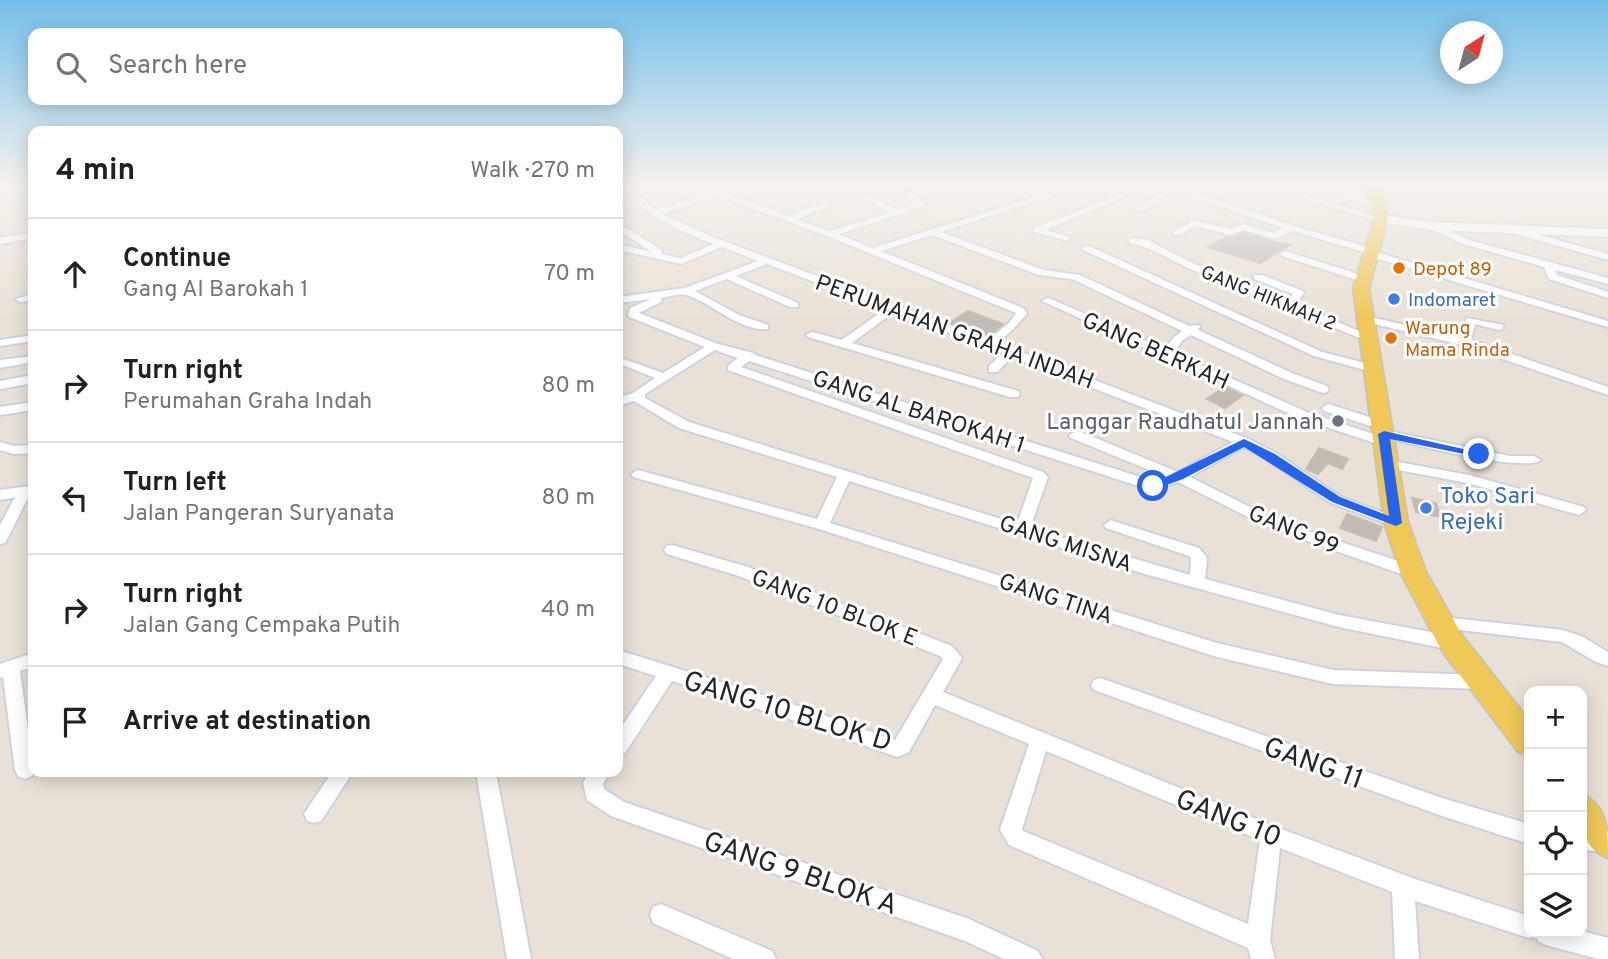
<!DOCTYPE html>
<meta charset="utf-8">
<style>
:root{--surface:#fff;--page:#f2f2f2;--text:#202124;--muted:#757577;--line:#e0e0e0}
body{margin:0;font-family:Overpass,sans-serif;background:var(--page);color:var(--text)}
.controls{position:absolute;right:21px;bottom:21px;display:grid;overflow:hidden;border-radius:14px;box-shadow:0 4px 18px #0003}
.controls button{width:63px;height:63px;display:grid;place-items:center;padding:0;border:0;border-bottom:2px solid var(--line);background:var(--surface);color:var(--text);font:35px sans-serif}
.compass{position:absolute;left:1440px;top:21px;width:63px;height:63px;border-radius:50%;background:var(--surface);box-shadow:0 4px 18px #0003;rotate:36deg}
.stop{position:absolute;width:21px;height:21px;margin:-16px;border:5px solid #2563eb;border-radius:50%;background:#fff}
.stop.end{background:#2563eb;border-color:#fff;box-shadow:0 2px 7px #0008}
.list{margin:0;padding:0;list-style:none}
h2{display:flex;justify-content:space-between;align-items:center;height:91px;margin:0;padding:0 28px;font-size:30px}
h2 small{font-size:23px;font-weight:400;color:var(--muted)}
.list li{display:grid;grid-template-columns:46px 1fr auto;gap:21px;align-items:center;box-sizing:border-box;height:112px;padding:0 28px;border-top:2px solid var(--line)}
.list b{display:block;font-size:26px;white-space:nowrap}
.list p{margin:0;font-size:23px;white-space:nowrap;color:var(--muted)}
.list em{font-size:23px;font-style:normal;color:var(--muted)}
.icon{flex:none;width:38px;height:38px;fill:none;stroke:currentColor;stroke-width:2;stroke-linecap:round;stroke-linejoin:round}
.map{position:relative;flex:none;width:1608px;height:959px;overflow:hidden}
.search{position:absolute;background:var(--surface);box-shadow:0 4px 18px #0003;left:28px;top:28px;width:595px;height:77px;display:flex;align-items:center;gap:18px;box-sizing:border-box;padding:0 24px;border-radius:14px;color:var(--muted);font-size:26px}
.panel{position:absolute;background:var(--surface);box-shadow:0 4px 18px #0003;left:28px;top:126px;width:595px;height:651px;border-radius:14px}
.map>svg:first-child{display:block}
</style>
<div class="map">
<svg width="1608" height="959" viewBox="0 0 1608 959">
<rect width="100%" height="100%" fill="#e9e1d7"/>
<path fill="#c1bbb4" stroke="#c4bdb2" stroke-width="2" d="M 1244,233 L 1274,242 L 1290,245 L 1260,263 L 1208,247 L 1227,237 Z
M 968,311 L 1003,324 L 988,337 L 949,323 Z
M 1225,387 L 1243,395 L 1225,408 L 1207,399 Z
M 1319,448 L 1348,459 L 1342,469 L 1328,463 L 1318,474 L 1306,469 Z
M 1412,498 L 1436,503 L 1440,517 L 1416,512 Z
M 1347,514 L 1382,527 L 1376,541 L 1340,528 Z"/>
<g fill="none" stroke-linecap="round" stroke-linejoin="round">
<g stroke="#cdd1e0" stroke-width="4">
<path id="street" d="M 620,186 L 629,186 L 656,210 L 711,193 L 695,186 L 707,186 L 788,216 L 826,202 L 829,203 L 829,207 L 796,219 L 830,231 L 890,212 L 862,199 L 862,195 L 868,195 L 898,209 L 916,203 L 905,196 L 905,192 L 911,192 L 925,202 L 925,206 L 839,234 L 872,248 L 1071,186 L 1084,186 L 941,232 L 1044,270 L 1080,275 L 1189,326 L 1199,325 L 1200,327 L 1198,330 L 1292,373 L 1327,386 L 1329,389 L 1327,392 L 1323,393 L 1284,379 L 1191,335 L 1182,341 L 1174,353 L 1307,412 L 1379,436 L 1379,431 L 1384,430 L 1510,456 L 1534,456 L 1541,460 C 1525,473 1412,444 1386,438 L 1391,442 L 1384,446 L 1299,418 L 1042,301 L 1047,298 L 1051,299 L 1165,349 L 1174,337 L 1182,331 L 1072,279 L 1039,275 L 932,235 L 881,251 L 1023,308 L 1027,313 C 1018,325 1009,334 997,343 L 1249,439 L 1276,453 L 1341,497 L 1401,519 L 1403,522 L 1396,527 L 1331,503 L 1266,459 L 1244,447 L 1190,477 L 1278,521 L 1419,568 L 1421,572 L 1419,576 L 1407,576 L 1268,527 L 1178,482 L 1153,490 L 1148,489 L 749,361 L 741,367 L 1043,472 L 1048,477 L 1030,528 L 1190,575 L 1191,559 L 1189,556 L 1106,528 L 1104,525 L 1111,520 L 1116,522 L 1199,548 L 1207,558 L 1205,579 L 1339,615 L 1452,636 L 1458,638 L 1461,643 L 1458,648 L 1452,650 L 1339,627 L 1145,574 L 849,481 L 830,523 L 1217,643 L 1333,670 L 1481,675 L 1487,677 L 1490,682 L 1487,687 L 1481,689 L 1333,684 L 1217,657 L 816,528 L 633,477 L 631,474 L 638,470 L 817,519 L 837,477 L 679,428 L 634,401 L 618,406 L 618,398 L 633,393 L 655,378 L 618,363 L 618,357 L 663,373 L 705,347 L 629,317 L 628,315 L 630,308 L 651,299 L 618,303 L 618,297 L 685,288 L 758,261 L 722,247 L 681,264 L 618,250 L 618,244 L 652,252 L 618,230 L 618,223 L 662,250 L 662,254 L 680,258 L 714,244 C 678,231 645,215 620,186 ZM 719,196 L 827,236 L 1016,313 L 1009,323 L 988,340 L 713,237 L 662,214 ZM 767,264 L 885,309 L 842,340 L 812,332 L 806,335 L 808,337 L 1010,397 L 1018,397 L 1020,394 L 1018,391 L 852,343 L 894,312 L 1003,353 L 989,366 L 989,372 L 997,372 L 1012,357 L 1233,442 L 1178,472 L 1081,432 L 1076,431 L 1069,435 L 1071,438 L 1166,477 L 1153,481 L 755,355 L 753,353 L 718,344 L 639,313 L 661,302 L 662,300 L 660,298 C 668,297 680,293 687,295 C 712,303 740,332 768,329 L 768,325 L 739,315 L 695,291 L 727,279 L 790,307 L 798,307 L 798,303 L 736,276 ZM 715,350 L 738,358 L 728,366 L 728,370 L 1033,478 L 1017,524 L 689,422 L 645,398 L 645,394 Z
M 1090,186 L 1101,186 L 1125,197 L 1046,230 L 1069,237 L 1069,241 L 1034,232 L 1034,228 L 1114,197 Z
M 1163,186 L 1177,186 L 1294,226 L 1375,249 L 1376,252 L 1608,321 L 1608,327 L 1368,256 L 1367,253 L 1292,231 L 1275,239 L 1244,230 L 1231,235 L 1196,226 L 1179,235 L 1173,235 L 1173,231 L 1195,220 L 1230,229 L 1244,224 L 1274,233 L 1283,228 L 1174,191 L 1143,211 L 1137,211 L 1137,207 L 1167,189 Z
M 1261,186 L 1274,186 L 1385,219 L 1378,221 Z
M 1294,186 L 1309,186 L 1380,203 L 1376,206 Z
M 1433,223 L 1469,240 L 1608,278 L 1608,284 L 1555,270 L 1557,275 L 1608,292 L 1608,298 L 1549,279 L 1544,267 L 1463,244 L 1430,228 L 1429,226 Z
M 1511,227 L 1608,254 L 1608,260 L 1508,232 L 1506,230 Z
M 33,232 L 33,238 L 0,244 L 0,238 Z
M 1132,238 L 1148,240 L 1190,262 L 1287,301 L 1293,294 L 1254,279 L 1254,275 L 1262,275 L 1303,291 L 1304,293 L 1296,304 L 1375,338 L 1369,341 L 1365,340 C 1308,317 1251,294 1193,270 C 1171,261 1152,247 1129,243 L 1129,239 Z
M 1083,246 L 1089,246 L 1322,352 L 1376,366 L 1378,368 L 1372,372 L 1314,356 L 1083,250 Z
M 1285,251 L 1368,277 L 1369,279 L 1360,281 L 1282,256 L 1280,254 Z
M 33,294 L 33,300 L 20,302 L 15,299 Z
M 1366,316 L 1461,338 L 1467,318 L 1503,325 L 1503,329 L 1499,330 L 1475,324 L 1471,340 L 1608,387 L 1608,395 L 1462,345 L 1362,321 L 1361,319 Z
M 33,335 L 33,341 L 0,346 L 0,340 Z
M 33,356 L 33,362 L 0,368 L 0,360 Z
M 33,375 L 33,383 L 0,389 L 0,381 Z
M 33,402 L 33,410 L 0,415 L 0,407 Z
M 1328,404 L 1388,423 L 1389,426 L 1383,430 L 1324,411 L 1322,408 Z
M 0,442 L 14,446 L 33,445 L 33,453 L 14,454 L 0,450 Z
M 1387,460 L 1469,475 L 1584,507 L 1586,510 L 1579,515 L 1468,483 L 1382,467 L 1380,464 L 1382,461 Z
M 30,486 L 33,486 L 33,494 L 30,494 L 5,543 L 0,544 L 0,525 L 15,497 L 0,500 L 0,490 Z
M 672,545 L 748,567 L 952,646 L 962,658 L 943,692 L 1276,827 L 1418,880 L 1529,916 L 1529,933 L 1582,931 L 1608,938 L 1608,959 L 1598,959 L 1546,945 L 1538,941 L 1536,936 L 1529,938 L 1415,901 L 1419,959 L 1395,959 L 1392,892 L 1280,848 L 1270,940 L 1275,959 L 1251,959 L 1248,948 L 1009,845 L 1000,830 L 1029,744 L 935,705 L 909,752 L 897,757 L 795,721 L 672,681 L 625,753 L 618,755 L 618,732 L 656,676 L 618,664 L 618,650 L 798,706 L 895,740 L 943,659 L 940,656 L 736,575 L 667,554 L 664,550 L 667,546 ZM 1046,751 L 1260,840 L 1248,924 L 1023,831 L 1022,829 Z
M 1441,617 L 1563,630 L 1583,637 L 1608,652 L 1608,666 L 1596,662 L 1562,642 L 1435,627 L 1433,623 L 1435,619 Z
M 33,653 L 33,667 L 20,671 L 34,772 L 32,776 L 25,779 L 18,776 L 15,770 L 3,677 L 0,678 L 0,664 Z
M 1100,678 L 1442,798 L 1529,824 L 1529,844 L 1442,816 L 1094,690 L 1091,685 L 1094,680 Z
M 332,772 L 353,772 L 321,821 L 314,823 L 307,821 L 304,814 Z
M 476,772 L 496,772 L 531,959 L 507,959 Z
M 589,772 L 610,772 L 603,784 L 604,789 L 624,802 L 969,919 L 1038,951 L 1042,959 L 1004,959 L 965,941 L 611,816 L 587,800 L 583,783 Z
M 1582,830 L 1608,832 L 1608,852 L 1582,850 Z
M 661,904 L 772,951 L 776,959 L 733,959 L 653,923 L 650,915 L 653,907 Z"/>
</g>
<g stroke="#cdd1e0" stroke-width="3">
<path id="secondary" d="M 1381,215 L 1433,222 L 1608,229 L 1608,237 L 1433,230 L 1376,222 L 1374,219 Z"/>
</g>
<g stroke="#c2c2c2" stroke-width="3">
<path id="primary" d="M 1365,186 L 1379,186 L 1388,219 L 1369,288 L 1408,522 L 1426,572 L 1462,635 L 1529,720 L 1529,756 L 1518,752 L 1442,651 L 1400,572 L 1384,522 L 1353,288 L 1374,219 Z
M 1582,794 C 1608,806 1608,829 1608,858 C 1579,847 1581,821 1582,794 Z"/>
</g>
<use href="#street" fill="#fff" fill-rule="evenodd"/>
<use href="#secondary" fill="#fff" fill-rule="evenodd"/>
<use href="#primary" fill="#efc857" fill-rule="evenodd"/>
</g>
<linearGradient id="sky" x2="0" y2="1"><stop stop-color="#75beea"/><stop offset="0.58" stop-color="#f5f2ed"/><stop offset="1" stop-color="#f5f2ed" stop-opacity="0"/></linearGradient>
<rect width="1608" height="320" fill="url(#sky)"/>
<path fill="#2563eb" d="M 1384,431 L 1485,454 L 1479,457 L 1390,439 L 1402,523 L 1396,526 L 1332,502 L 1244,447 L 1183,479 L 1153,490 L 1147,486 L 1244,439 L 1275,454 L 1340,497 L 1389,516 L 1378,434 Z"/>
<g fill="#e8710a" stroke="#fff" stroke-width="2.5">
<circle cx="1399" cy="268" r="7"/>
<circle cx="1391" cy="338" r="7"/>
</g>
<g fill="#3f7fe0" stroke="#fff" stroke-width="2.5">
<circle cx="1394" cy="299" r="7"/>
<circle cx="1426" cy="508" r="7"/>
</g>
<circle fill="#6b7280" stroke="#fff" stroke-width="2.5" cx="1338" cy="421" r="7"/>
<g text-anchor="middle" stroke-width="6" stroke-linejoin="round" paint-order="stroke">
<g font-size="19" fill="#c56008" stroke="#fff" text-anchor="start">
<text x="1413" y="275">Depot 89</text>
<text x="1405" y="334">Warung<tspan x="1405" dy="22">Mama Rinda</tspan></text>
</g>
<g font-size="19" fill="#262626" stroke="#fff">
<text transform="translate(1269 297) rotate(22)" y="7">GANG HIKMAH 2</text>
</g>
<g font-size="19" fill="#366cbe" stroke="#fff" text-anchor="start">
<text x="1408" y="306">Indomaret</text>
</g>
<g font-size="23" fill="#262626" stroke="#fff">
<text transform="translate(955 331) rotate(20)" y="8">PERUMAHAN GRAHA INDAH</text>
<text transform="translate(1156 350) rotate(24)" y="8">GANG BERKAH</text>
<text transform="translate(919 411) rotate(18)" y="8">GANG AL BAROKAH 1</text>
<text transform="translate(1294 529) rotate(22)" y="8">GANG 99</text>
<text transform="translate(1066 543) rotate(18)" y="8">GANG MISNA</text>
<text transform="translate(1056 598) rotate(18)" y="8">GANG TINA</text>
<text transform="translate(835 607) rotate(21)" y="8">GANG 10 BLOK E</text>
</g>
<g font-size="23" fill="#5b616d" stroke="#fff" text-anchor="end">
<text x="1324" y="429">Langgar Raudhatul Jannah</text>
</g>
<g font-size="23" fill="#366cbe" stroke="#fff" text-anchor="start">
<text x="1440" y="503">Toko Sari<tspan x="1440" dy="26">Rejeki</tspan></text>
</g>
<g font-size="28" fill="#262626" stroke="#fff">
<text transform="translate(788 710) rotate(17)" y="10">GANG 10 BLOK D</text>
<text transform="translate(1314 762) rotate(20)" y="10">GANG 11</text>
<text transform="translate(1229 817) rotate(22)" y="10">GANG 10</text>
<text transform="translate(801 872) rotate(19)" y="10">GANG 9 BLOK A</text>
</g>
</g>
</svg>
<div class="controls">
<button>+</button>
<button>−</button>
<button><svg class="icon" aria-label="locate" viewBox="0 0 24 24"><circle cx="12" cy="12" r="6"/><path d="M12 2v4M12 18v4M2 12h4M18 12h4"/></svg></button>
<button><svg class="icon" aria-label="layers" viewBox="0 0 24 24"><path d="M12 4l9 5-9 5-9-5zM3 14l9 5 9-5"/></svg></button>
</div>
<svg class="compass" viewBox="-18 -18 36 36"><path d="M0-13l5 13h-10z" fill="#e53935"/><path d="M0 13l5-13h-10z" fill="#757577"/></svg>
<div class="stop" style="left:1153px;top:486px"></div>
<div class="stop end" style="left:1479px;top:454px"></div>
<div class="search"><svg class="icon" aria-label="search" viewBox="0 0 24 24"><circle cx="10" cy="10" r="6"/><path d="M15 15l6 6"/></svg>Search here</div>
<section class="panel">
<h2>4 min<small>Walk · 270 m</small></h2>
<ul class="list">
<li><svg class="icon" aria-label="ahead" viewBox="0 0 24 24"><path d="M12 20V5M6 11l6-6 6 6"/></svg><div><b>Continue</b><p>Gang Al Barokah 1</p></div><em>70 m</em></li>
<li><svg class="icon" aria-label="right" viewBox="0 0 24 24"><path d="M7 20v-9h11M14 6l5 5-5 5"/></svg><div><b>Turn right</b><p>Perumahan Graha Indah</p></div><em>80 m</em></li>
<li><svg class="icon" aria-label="left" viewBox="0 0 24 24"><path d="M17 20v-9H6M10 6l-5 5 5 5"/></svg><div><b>Turn left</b><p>Jalan Pangeran Suryanata</p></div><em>80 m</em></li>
<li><svg class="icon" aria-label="right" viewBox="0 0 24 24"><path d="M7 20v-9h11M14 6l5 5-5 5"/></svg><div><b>Turn right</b><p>Jalan Gang Cempaka Putih</p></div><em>40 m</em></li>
<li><svg class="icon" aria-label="arrive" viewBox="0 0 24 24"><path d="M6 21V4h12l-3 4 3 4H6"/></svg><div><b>Arrive at destination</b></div></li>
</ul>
</section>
</div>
